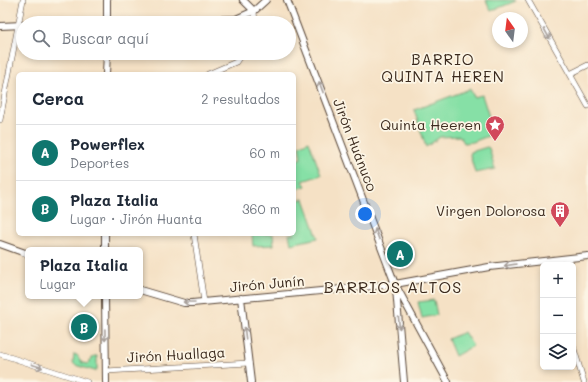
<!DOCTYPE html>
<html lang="es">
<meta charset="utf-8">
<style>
:root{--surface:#fff;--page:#f6f6f7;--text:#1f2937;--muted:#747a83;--line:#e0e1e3;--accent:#0f766e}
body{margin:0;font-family:Mali,sans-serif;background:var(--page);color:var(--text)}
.controls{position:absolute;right:12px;bottom:12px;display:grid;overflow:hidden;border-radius:6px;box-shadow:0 2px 6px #0003}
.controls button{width:36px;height:36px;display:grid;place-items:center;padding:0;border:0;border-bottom:1px solid var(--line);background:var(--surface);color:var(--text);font:20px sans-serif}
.compass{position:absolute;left:492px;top:12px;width:36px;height:36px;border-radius:50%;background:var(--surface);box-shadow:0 2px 6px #0003;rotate:346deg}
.you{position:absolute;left:365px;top:214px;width:14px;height:14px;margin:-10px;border:3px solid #fff;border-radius:50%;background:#1a73e8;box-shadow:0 0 0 6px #1a73e833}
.badge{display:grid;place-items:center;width:26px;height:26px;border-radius:50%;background:var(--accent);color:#fff;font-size:13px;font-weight:700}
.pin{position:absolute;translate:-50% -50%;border:2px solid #fff;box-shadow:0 1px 4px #0006}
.popup{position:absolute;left:25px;top:247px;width:118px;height:52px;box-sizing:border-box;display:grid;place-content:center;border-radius:6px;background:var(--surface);filter:drop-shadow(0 1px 3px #0005);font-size:13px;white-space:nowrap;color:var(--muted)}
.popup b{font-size:15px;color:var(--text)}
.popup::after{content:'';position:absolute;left:50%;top:100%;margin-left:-8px;border:8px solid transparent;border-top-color:var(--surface)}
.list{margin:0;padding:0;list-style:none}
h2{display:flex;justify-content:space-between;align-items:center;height:52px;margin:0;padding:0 16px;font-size:17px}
h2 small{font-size:13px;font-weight:400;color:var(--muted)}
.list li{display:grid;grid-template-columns:26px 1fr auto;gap:12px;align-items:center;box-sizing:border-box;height:56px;padding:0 16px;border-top:1px solid var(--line)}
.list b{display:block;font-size:15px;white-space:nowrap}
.list p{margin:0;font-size:13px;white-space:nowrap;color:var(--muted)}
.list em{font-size:13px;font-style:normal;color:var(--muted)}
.icon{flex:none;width:22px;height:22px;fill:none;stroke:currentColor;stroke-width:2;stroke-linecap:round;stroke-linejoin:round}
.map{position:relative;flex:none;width:588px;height:382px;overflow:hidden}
.search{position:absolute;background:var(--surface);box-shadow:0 2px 6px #0003;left:16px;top:16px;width:280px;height:44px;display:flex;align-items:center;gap:10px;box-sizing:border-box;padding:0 14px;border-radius:22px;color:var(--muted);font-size:15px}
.panel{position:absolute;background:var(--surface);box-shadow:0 2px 6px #0003;left:16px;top:72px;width:280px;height:164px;border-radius:6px}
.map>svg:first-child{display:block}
</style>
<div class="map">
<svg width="588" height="382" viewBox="0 0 588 382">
<rect width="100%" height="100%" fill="#fcf5e5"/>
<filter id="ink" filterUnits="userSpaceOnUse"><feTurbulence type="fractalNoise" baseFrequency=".025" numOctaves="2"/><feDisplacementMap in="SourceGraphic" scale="8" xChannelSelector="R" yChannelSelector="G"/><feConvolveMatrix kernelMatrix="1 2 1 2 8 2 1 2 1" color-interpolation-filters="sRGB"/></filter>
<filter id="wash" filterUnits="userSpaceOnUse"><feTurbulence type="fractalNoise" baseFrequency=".012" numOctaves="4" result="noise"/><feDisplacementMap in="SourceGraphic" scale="16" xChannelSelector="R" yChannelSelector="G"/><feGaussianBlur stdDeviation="0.9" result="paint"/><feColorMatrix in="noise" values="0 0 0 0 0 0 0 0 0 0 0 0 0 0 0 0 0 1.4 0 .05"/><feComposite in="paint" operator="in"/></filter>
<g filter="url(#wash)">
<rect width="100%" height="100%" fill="#f5e1c5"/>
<path fill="#86e0a6" stroke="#608562" d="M 486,0 L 515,0 L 516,1 L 491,11 Z
M 470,89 L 474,97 L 482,95 L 491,123 L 488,136 L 473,142 L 464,143 L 460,136 L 440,137 L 426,147 L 414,110 Z
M 309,141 L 321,175 L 303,181 L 306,186 L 294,190 L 294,162 L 301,158 L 299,146 Z
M 487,147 L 489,148 L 495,169 L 475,173 L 470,155 L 471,152 Z
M 304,199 L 318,238 L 291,244 L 289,234 L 294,234 L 294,200 Z
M 252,234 L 273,234 L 274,245 L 253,246 Z
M 434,300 L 437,315 L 422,318 L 418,302 Z
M 464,332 L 473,346 L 455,356 L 448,339 Z
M 74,354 L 77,355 L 82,363 L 88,364 L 94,356 L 97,356 L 97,370 L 95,371 L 75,365 L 73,363 Z"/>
</g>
<g filter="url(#ink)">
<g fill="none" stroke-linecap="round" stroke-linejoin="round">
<g stroke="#574537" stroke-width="6">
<path id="minor" d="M 528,0 L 588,106
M 254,11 L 255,23
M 208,74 L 236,62 L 242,53
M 570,74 L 588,65
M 0,120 L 23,0
M 194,234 L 204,302
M 573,346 L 584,382
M 0,354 L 87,382
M 106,371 L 249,363"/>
</g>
<g stroke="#574537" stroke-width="8">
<path id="tertiary" d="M 243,0 L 254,11
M 287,0 L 395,284 L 448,382
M 107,23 L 107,0
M 129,23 L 236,19 L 254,11 L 266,0
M 0,26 L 23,25
M 106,74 L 107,53
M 0,244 L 28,254
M 105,250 L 105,234
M 396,289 L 404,382
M 140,290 L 184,303 L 192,303 L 395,284 L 489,267 L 588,256
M 105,296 L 106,382
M 241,298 L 251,382"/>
</g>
<use href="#minor" stroke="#fff" stroke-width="5"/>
<use href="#tertiary" stroke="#fff" stroke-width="6"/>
</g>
<defs><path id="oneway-shaft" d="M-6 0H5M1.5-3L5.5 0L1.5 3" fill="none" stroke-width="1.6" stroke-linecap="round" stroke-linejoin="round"/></defs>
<g stroke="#a79f9a">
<use href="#oneway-shaft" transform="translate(547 34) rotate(61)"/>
<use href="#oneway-shaft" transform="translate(321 87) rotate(-111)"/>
<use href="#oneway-shaft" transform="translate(377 234) rotate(-111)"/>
<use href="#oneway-shaft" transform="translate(510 265) rotate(172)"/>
<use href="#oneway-shaft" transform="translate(189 302) rotate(-180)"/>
<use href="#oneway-shaft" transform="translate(399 323) rotate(85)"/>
<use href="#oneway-shaft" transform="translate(245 333) rotate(-97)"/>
<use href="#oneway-shaft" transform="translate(105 335) rotate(89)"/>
<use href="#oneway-shaft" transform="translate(37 366) rotate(18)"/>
</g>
</g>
<defs>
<g id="sight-pin" transform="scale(1)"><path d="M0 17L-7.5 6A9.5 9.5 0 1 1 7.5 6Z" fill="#d1495b" stroke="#fcf5e5"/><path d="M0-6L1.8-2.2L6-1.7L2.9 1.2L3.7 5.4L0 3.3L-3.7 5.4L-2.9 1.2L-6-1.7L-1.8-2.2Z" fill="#fff"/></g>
<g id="building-pin" transform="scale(1)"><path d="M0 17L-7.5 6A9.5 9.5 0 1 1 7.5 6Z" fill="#d1495b" stroke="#fcf5e5"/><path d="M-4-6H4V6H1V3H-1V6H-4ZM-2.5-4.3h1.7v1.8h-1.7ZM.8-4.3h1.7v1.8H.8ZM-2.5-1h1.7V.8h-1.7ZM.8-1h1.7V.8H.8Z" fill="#fff"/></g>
</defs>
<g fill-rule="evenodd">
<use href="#sight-pin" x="495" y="125"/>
<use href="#building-pin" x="560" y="211"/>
</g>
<g text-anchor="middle" stroke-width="3.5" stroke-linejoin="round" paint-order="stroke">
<g font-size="14" fill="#3b2a1e" stroke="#fcf5e5" text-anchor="end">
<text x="481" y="130">Quinta Heeren</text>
<text x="546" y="216">Virgen Dolorosa</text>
</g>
<g font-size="14" fill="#3b2a1e" stroke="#fcf5e5">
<text transform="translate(355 145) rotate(69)" y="5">Jirón Huánuco</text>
<text transform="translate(267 284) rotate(-5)" y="5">Jirón Junín</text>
<text transform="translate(176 355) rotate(-3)" y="5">Jirón Huallaga</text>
</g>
<g font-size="15" letter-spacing="1" fill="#3b2a1e" stroke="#fcf5e5">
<text x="443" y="65">BARRIO<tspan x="443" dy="17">QUINTA HEREN</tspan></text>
</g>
<g font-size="16" letter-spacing="1" fill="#3b2a1e" stroke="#fcf5e5">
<text x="393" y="293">BARRIOS ALTOS</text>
</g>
</g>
</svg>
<div class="controls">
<button>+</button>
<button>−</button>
<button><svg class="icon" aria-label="layers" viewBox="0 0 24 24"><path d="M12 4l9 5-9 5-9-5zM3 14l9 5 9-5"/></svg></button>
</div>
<svg class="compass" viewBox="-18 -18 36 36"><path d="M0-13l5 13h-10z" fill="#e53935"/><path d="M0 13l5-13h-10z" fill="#747a83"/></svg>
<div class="you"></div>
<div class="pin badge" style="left:400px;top:254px">A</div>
<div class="pin badge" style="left:84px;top:327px">B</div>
<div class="popup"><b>Plaza Italia</b>Lugar</div>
<div class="search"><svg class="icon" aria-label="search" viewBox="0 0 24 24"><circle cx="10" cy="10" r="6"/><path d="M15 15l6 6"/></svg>Buscar aquí</div>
<section class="panel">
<h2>Cerca<small>2 resultados</small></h2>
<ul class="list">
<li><span class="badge">A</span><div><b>Powerflex</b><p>Deportes</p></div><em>60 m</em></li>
<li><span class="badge">B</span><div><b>Plaza Italia</b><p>Lugar · Jirón Huanta</p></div><em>360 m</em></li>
</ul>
</section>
</div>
